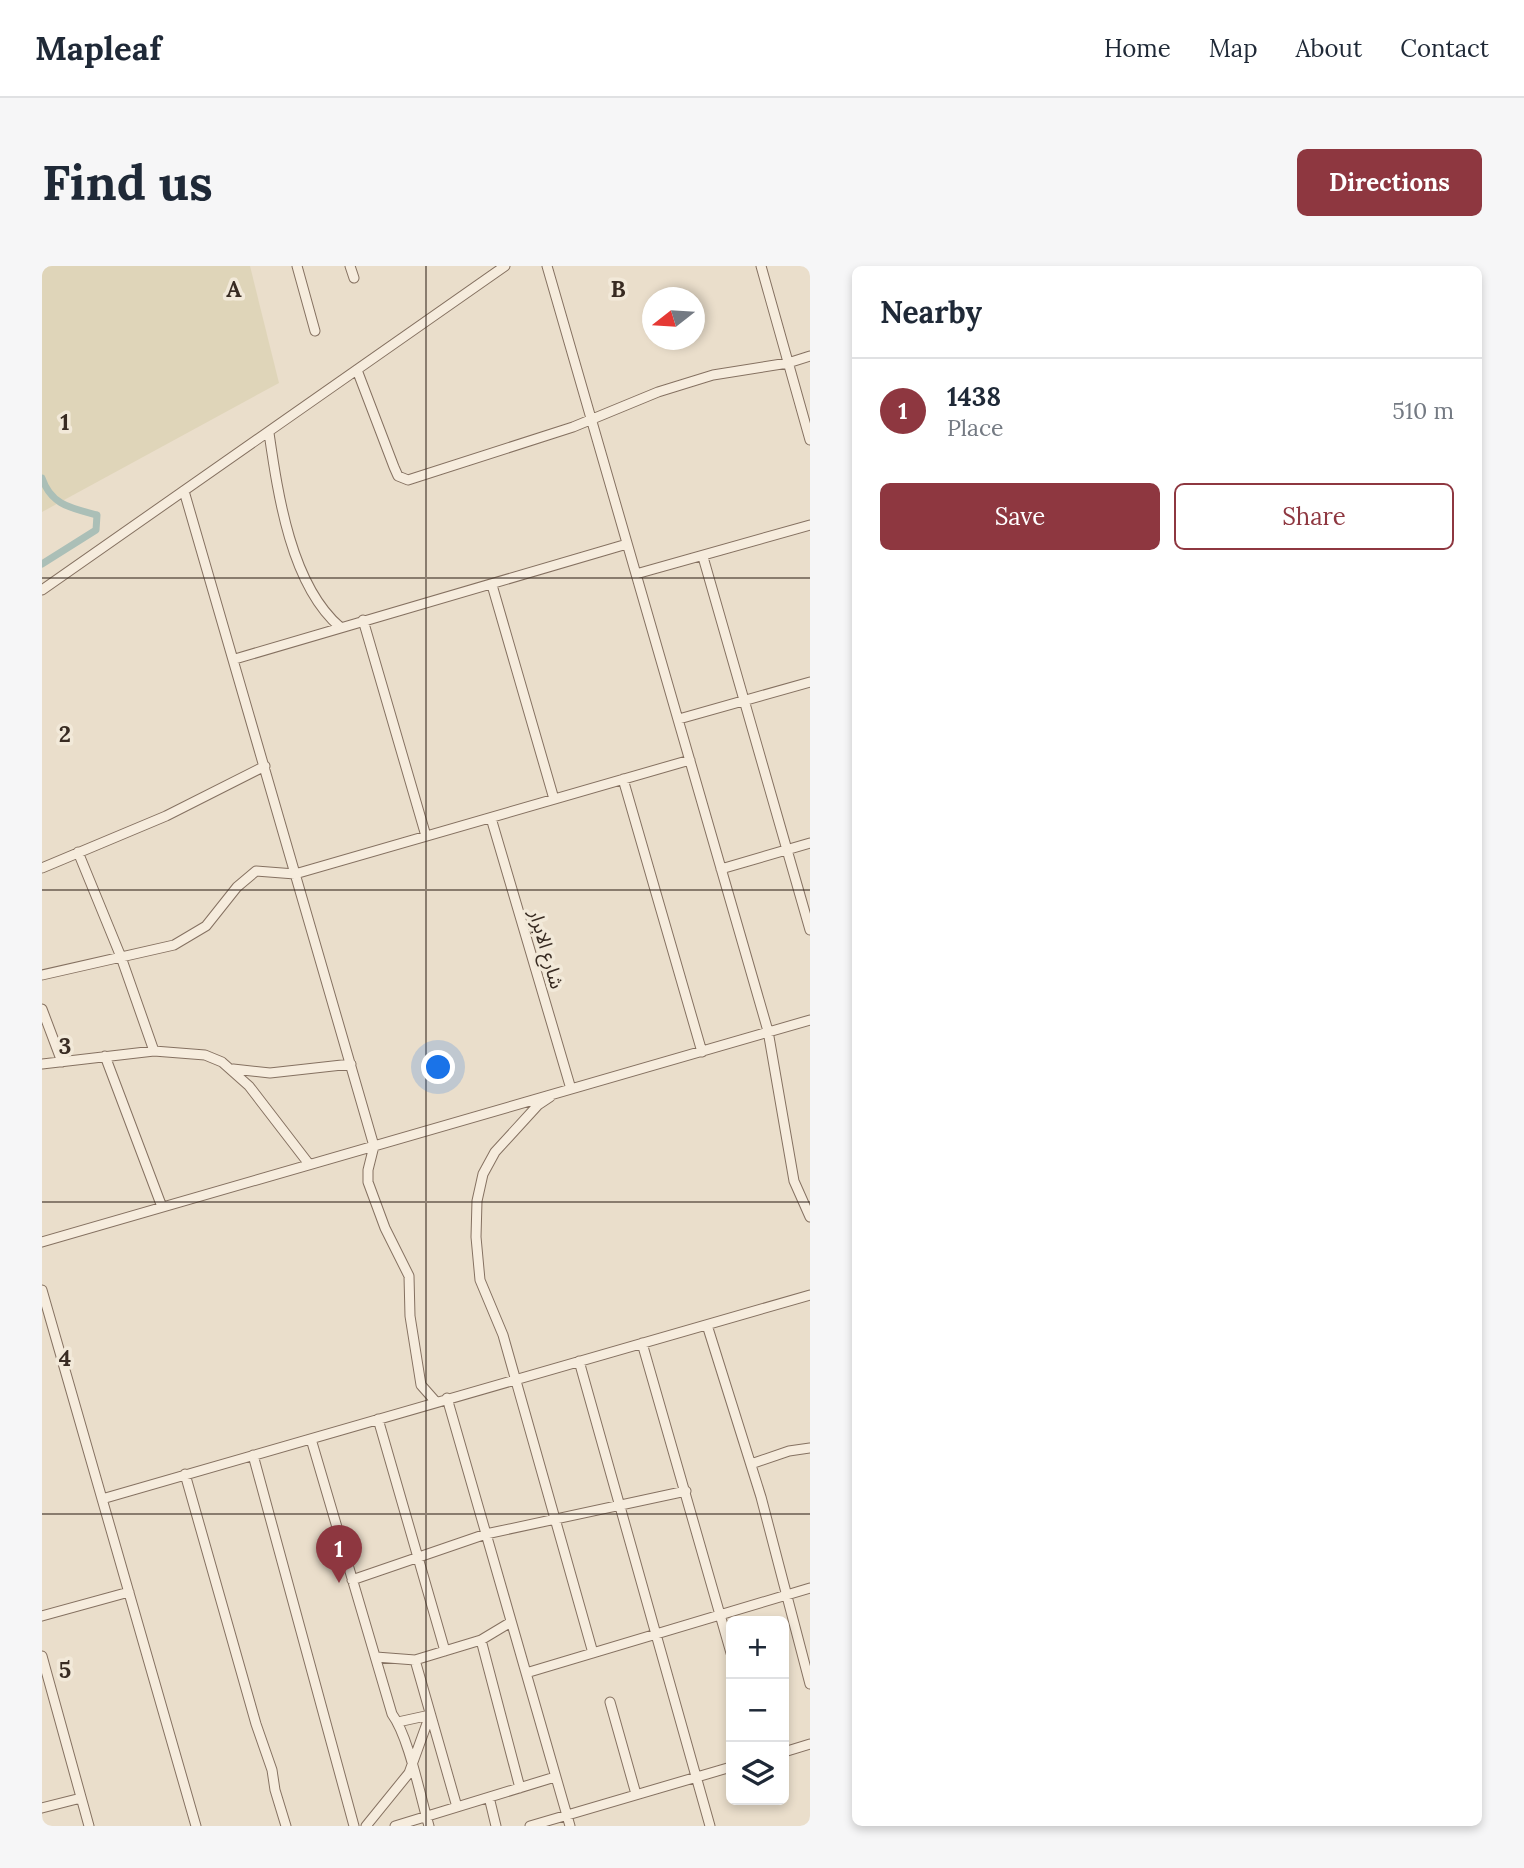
<!DOCTYPE html>
<meta charset="utf-8">
<style>
:root{--surface:#fff;--page:#f6f6f7;--text:#1f2937;--muted:#747a83;--line:#e0e1e3;--accent:#8e3740}
body{margin:0;font-family:Lora,"Noto Sans Arabic",serif;background:var(--page);color:var(--text)}
.controls{position:absolute;right:21px;bottom:21px;display:grid;overflow:hidden;border-radius:10px;box-shadow:0 4px 10px #0003}
.controls button{width:63px;height:63px;display:grid;place-items:center;padding:0;border:0;border-bottom:2px solid var(--line);background:var(--surface);color:var(--text);font:35px sans-serif}
.compass{position:absolute;left:600px;top:21px;width:63px;height:63px;border-radius:50%;background:var(--surface);box-shadow:0 4px 10px #0003;rotate:253deg}
.you{position:absolute;left:397px;top:802px;width:24px;height:24px;margin:-18px;border:5px solid #fff;border-radius:50%;background:#1a73e8;box-shadow:0 0 0 10px #1a73e833}
.badge{display:grid;place-items:center;width:46px;height:46px;border-radius:50%;background:var(--accent);color:#fff;font-size:23px;font-weight:700}
.pin{position:absolute;translate:-50% -58px;filter:drop-shadow(0 2px 4px #0008)}
.pin::after{content:'';position:absolute;top:37px;width:24px;height:21px;background:inherit;clip-path:polygon(0 0,100% 0,50% 100%)}
.list{margin:0;padding:0;list-style:none}
h2{display:flex;justify-content:space-between;align-items:center;height:91px;margin:0;padding:0 28px;font-size:30px}
h2 small{font-size:23px;font-weight:400;color:var(--muted)}
.list li{display:grid;grid-template-columns:46px 1fr auto;gap:21px;align-items:center;box-sizing:border-box;height:105px;padding:0 28px;border-top:2px solid var(--line)}
.list b{display:block;font-size:26px;white-space:nowrap}
.list p{margin:0;font-size:23px;white-space:nowrap;color:var(--muted)}
.list em{font-size:23px;font-style:normal;color:var(--muted)}
.actions{display:flex;gap:14px;padding:21px 28px}
.actions a{flex:1;padding:16px 0;border:2px solid var(--accent);border-radius:10px;text-align:center;font-size:24px;color:var(--accent)}
.actions .main{background:var(--accent);color:#fff}
.icon{flex:none;width:38px;height:38px;fill:none;stroke:currentColor;stroke-width:2;stroke-linecap:round;stroke-linejoin:round}
.map{position:relative;flex:none;width:768px;height:1560px;overflow:hidden;border-radius:10px}
header{display:flex;align-items:center;gap:42px;box-sizing:border-box;height:98px;padding:0 35px;background:var(--surface);border-bottom:2px solid var(--line)}
header strong{font-size:33px}
nav{display:flex;gap:38px;margin-inline-start:auto;font-size:24px}
.intro{display:flex;align-items:center;justify-content:space-between;box-sizing:border-box;height:168px;padding:0 42px}
h1{margin:0;font-size:49px}
.button{padding:18px 32px;border-radius:10px;background:var(--accent);color:#fff;font-size:24px;font-weight:700}
main{display:flex;gap:42px;padding:0 42px}
aside{flex:1;background:var(--surface);border-radius:10px;box-shadow:0 4px 10px #0003}
.map>svg:first-child{display:block}
</style>
<header>
<strong>Mapleaf</strong>
<nav><a>Home</a><a>Map</a><a>About</a><a>Contact</a></nav>
</header>
<div class="intro"><h1>Find us</h1><a class="button">Directions</a></div>
<main>
<div class="map">
<svg width="768" height="1560" viewBox="0 0 768 1560">
<rect width="100%" height="100%" fill="#eadecb"/>
<path fill="#dfd5b9" d="M 0,0 L 208,0 L 237,117 L 0,246 Z"/>
<g fill="none" stroke-linecap="round" stroke-linejoin="round">
<path stroke="#abbfb7" stroke-width="7" d="M 0,212 C 9,239 29,242 55,249 L 54,264 L 0,298"/>
<g stroke="#857161" stroke-width="11">
<path id="minor" d="M 255,0 L 273,65
M 308,0 L 312,12
M 505,0 L 726,765 L 752,915 L 768,951
M 719,0 L 768,174
M 315,104 L 352,201 L 356,210 L 366,214 L 531,161 L 616,126 L 671,109 L 746,97 L 768,90
M 227,167 C 236,229 249,319 298,361
M 142,225 L 332,880 L 326,904 L 326,916 L 343,962 L 367,1010 L 368,1050 L 379,1119 L 394,1136
M 661,291 L 768,664
M 594,308 L 768,259
M 450,319 L 512,533
M 0,324 L 463,0
M 321,354 L 384,570
M 193,393 L 585,278
M 637,453 L 768,416
M 581,513 L 660,786
M 449,552 L 529,823
M 36,586 L 79,691 L 112,785
M 0,602 L 124,550 L 223,500
M 679,603 L 768,577
M 0,709 L 132,679 L 164,660 L 195,621 L 214,605 L 253,608 L 648,494
M 0,743 L 20,796
M 63,790 L 120,941
M 0,798 L 112,785 L 163,789 L 180,796 L 207,820 L 267,898
M 191,803 L 228,807 L 309,798
M 508,831 L 496,839 L 453,886 L 441,908 L 435,935 L 434,971 L 438,1014 L 461,1069 L 551,1387
M 0,976 L 768,754
M 0,1024 L 154,1560
M 665,1059 L 719,1231 L 768,1418
M 600,1077 L 689,1387
M 537,1095 L 668,1560
M 405,1132 L 528,1560
M 336,1153 L 403,1385
M 269,1173 L 350,1448 C 367,1471 378,1530 387,1560
M 211,1189 L 312,1560
M 709,1198 L 747,1185 L 768,1182
M 143,1208 L 214,1458 L 230,1504 L 233,1524 L 244,1560
M 60,1233 L 768,1029
M 310,1314 L 444,1268 L 644,1225
M 0,1350 L 87,1326
M 439,1374 L 478,1522
M 0,1390 L 47,1560
M 334,1391 L 373,1394 L 439,1374 L 469,1356
M 373,1394 L 415,1541
M 484,1407 L 768,1322
M 568,1436 L 594,1528
M 356,1456 L 388,1449
M 742,1486 L 768,1478
M 447,1531 L 454,1560
M 0,1542 L 39,1532
M 324,1560 L 367,1507 L 388,1449
M 353,1560 L 513,1511
M 488,1560 L 689,1501"/>
</g>
<use href="#minor" stroke="#f6ecdd" stroke-width="9"/>
</g>
<path fill="none" stroke="#382b22" stroke-width="2" stroke-opacity="0.55" d="M 384,0 L 384,1560M 0,312 L 768,312M 0,624 L 768,624M 0,936 L 768,936M 0,1248 L 768,1248"/>
<g text-anchor="middle" stroke-width="7" stroke-linejoin="round" paint-order="stroke">
<g font-size="19" fill="#382b22" stroke="#f2e9d9">
<text transform="translate(505 683) rotate(74)" y="7">شارع الابرار</text>
</g>
</g>
<g font-size="23" text-anchor="middle" font-weight="bold" fill="#382b22" stroke="#f2e9d9" stroke-width="7" stroke-linejoin="round" paint-order="stroke">
<text x="192" y="31">A</text>
<text x="576" y="31">B</text>
<text x="23" y="164">1</text>
<text x="23" y="476">2</text>
<text x="23" y="788">3</text>
<text x="23" y="1100">4</text>
<text x="23" y="1412">5</text>
</g>
</svg>
<div class="controls">
<button>+</button>
<button>−</button>
<button><svg class="icon" aria-label="layers" viewBox="0 0 24 24"><path d="M12 4l9 5-9 5-9-5zM3 14l9 5 9-5"/></svg></button>
</div>
<svg class="compass" viewBox="-18 -18 36 36"><path d="M0-13l5 13h-10z" fill="#e53935"/><path d="M0 13l5-13h-10z" fill="#747a83"/></svg>
<div class="you"></div>
<div class="pin badge" style="left:297px;top:1317px">1</div>
</div>
<aside>
<h2>Nearby<small></small></h2>
<ul class="list">
<li><span class="badge">1</span><div><b>1438</b><p>Place</p></div><em>510 m</em></li>
</ul>
<div class="actions"><a class="main">Save</a><a>Share</a></div>
</aside>
</main>
